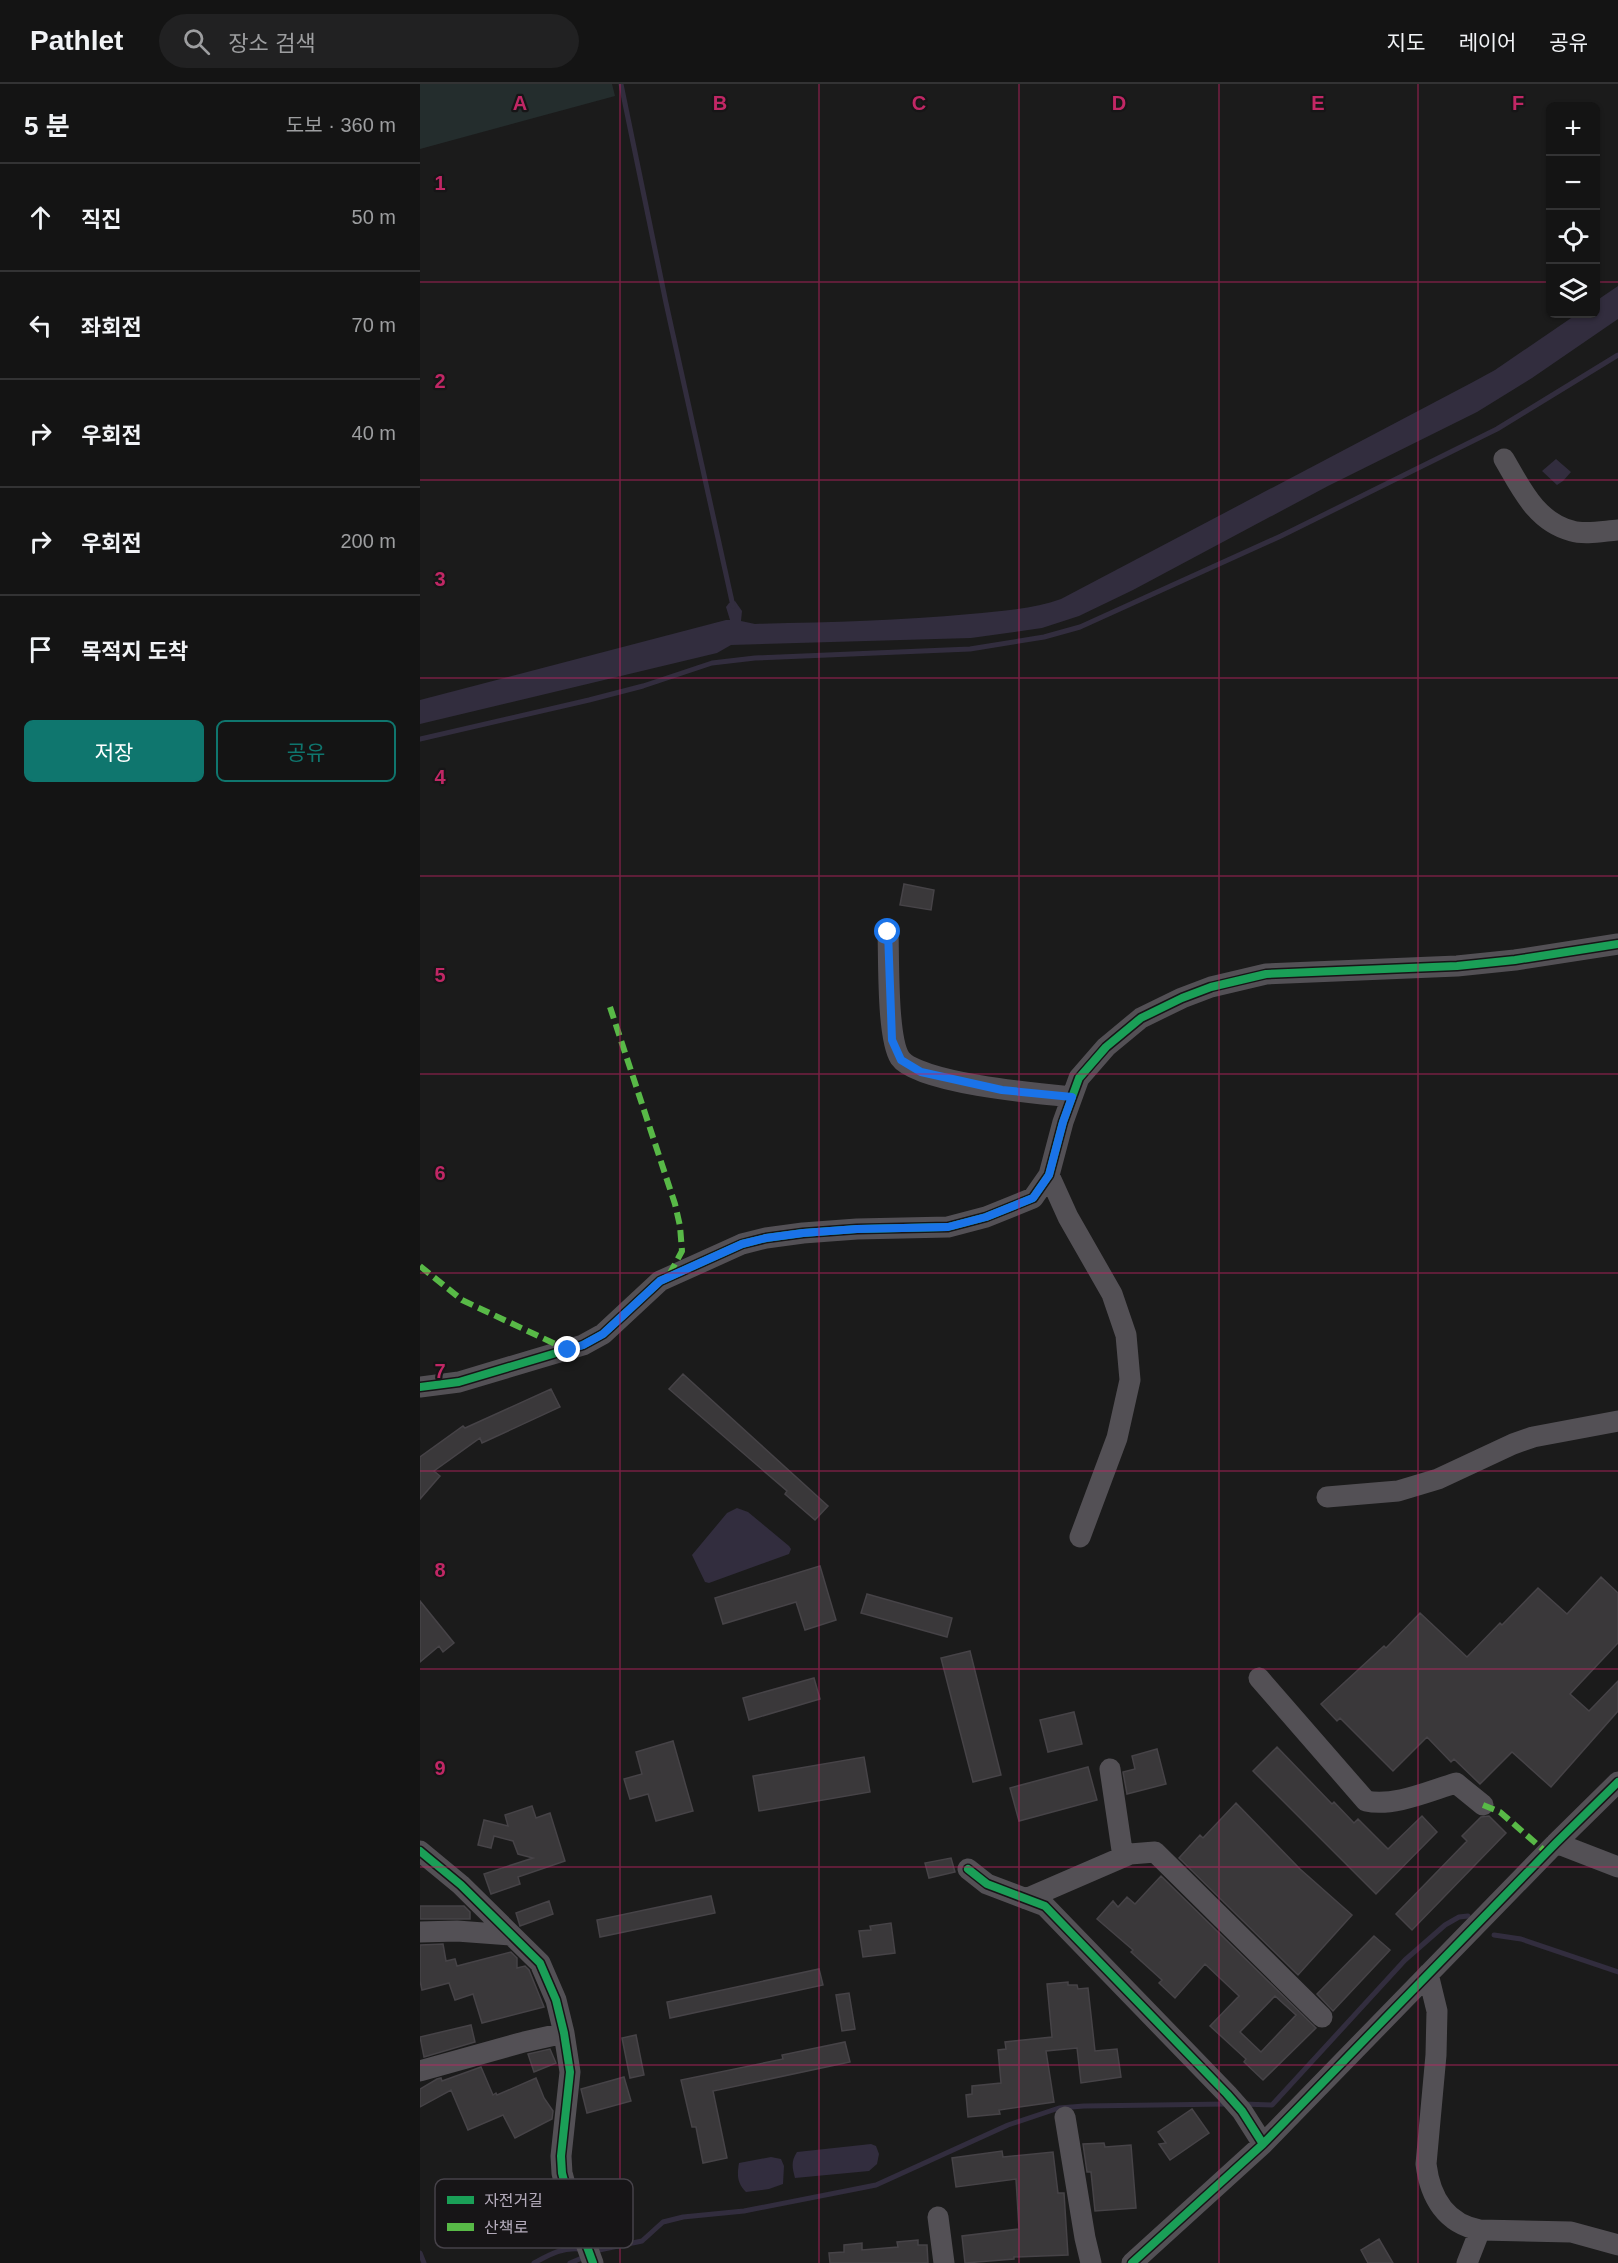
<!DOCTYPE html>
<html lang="ko">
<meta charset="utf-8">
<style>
:root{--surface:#141414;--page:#212122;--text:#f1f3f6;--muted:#9d9ea0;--line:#333334;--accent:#0f766e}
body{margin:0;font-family:Arial,"Noto Sans KR",sans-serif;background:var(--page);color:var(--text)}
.controls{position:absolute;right:18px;top:18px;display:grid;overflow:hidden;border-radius:9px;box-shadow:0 2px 4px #0004}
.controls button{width:54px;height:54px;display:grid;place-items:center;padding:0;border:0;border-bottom:2px solid var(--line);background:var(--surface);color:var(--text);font:30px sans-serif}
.stop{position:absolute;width:18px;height:18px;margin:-14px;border:4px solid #1a73e8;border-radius:50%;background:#fff}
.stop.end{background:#1a73e8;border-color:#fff;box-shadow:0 2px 6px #0008}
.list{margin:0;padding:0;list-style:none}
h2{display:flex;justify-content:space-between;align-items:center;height:78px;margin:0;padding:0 24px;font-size:26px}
h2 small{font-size:20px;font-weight:400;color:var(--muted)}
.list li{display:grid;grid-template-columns:39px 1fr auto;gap:18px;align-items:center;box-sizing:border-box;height:108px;padding:0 24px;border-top:2px solid var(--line)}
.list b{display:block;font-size:22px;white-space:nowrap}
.list em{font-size:20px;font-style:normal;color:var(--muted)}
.actions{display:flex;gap:12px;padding:18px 24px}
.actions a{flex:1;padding:14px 0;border:2px solid var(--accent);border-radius:9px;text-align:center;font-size:21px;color:var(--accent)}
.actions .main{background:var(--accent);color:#fff}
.icon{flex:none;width:33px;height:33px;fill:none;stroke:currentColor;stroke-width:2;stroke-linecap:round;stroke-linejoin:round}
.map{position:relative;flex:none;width:1198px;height:2179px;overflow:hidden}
header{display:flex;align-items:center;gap:36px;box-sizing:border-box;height:84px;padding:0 30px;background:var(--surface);border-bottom:2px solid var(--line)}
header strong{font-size:28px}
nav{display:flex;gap:33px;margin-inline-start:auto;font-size:21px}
.search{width:420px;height:54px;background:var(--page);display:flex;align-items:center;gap:15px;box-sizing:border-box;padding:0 21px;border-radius:33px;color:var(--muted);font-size:22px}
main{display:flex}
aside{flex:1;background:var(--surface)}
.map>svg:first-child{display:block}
</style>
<header>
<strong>Pathlet</strong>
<div class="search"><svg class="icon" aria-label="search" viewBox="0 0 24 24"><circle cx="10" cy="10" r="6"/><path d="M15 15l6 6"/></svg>장소 검색</div>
<nav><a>지도</a><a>레이어</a><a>공유</a></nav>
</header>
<main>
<aside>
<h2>5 분<small>도보 · 360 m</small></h2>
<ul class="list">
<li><svg class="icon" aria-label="ahead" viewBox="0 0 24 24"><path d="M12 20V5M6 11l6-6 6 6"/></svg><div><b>직진</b></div><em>50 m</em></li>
<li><svg class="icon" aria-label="left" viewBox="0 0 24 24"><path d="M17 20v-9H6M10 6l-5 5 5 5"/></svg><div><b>좌회전</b></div><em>70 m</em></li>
<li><svg class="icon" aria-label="right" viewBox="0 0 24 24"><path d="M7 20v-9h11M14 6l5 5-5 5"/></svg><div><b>우회전</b></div><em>40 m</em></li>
<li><svg class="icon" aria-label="right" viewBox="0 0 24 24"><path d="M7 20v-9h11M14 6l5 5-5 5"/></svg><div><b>우회전</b></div><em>200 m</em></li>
<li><svg class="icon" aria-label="arrive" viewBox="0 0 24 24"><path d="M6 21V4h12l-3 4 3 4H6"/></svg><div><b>목적지 도착</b></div></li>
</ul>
<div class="actions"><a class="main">저장</a><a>공유</a></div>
</aside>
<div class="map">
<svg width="1198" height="2179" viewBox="0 0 1198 2179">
<rect width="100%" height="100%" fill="#1b1b1b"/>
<path fill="#242d2d" d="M 0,0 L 192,0 L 195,12 L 0,65 Z"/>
<path fill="#322d3e" d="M 1198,202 L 1198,235 L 1112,294 L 1057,328 L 908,402 L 713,506 L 659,532 L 622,544 L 551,554 L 311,561 L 297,569 L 0,640 L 0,616 L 306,536 L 310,536 L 306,523 L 309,519 L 315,517 L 322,527 L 321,537 L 335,540 C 407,538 479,537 550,530 C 580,527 613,525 641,515 L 1053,298 L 1075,286 L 1157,230 L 1176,230 L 1176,217 Z
M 1136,375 L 1151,388 L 1143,397 L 1137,401 L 1122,387 Z
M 317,1424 L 328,1428 L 369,1462 L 371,1465 L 369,1470 L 289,1499 L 285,1498 L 272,1471 L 307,1429 Z
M 451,2060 L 456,2062 L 459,2070 L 457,2080 L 449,2087 L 375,2094 C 372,2083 371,2077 377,2068 Z
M 351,2073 L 361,2075 L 364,2082 L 363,2100 L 349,2105 L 326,2108 C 317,2099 317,2091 319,2079 Z"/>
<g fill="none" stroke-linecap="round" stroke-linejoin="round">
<path stroke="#322d3e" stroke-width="5" d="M 201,0 L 246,219 L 313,522
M 0,655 L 169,616 L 223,602 L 292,579 L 335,574 L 550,565 L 624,553 L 660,543 L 861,452 L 1077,345 L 1198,271
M 1074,1851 L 1101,1855 L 1198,1888
M 823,2020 L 852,2021 L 985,1876 L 1025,1841 L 1039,1833 L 1048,1832
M 179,2166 L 222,2157 L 243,2138 L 263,2133 L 324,2127 L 456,2101 L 588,2041 L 639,2024 L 664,2022 L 808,2020
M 0,2169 L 4,2179
M 114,2179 C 129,2171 142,2163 160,2165
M 150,2179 L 162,2174"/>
</g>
<path fill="#3a383a" stroke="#464347" stroke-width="1.5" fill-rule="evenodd" d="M 484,800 L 514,806 L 511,826 L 480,821 Z
M 263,1290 L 408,1422 L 395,1436 L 365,1410 L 367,1407 L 249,1305 Z
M 131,1305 L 140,1323 L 62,1359 L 60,1354 L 14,1387 L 20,1392 L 0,1415 L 0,1373 L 43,1342 L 45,1344 Z
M 400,1482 L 416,1536 L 385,1546 L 376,1518 L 303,1540 L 295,1514 Z
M 1181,1493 L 1198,1509 L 1198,1559 L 1150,1610 L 1169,1627 L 1198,1597 L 1198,1627 L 1131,1703 L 1092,1668 L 1060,1700 L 1034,1675 L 1031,1678 L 1007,1653 L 973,1687 L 920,1634 L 917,1637 L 901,1620 L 964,1562 L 966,1564 L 1000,1529 L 1047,1573 L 1080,1539 L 1082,1541 L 1118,1504 L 1147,1530 Z
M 447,1510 L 532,1534 L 527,1553 L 441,1529 Z
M 0,1517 L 34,1559 L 23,1568 L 19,1562 L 0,1578 Z
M 550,1567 L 581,1691 L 553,1698 L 521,1574 Z
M 394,1594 L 400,1615 L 329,1636 L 323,1614 Z
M 654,1628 L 662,1660 L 628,1668 L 620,1636 Z
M 253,1657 L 273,1727 L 236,1737 L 228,1710 L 210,1715 L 204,1695 L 222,1690 L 216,1668 Z
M 857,1663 L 912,1720 L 914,1718 L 934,1739 L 938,1735 L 968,1765 L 1002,1732 L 1017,1748 L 956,1810 L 833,1687 Z
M 737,1665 L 746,1700 L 707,1710 L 703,1688 L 715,1685 L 712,1672 Z
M 444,1673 L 450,1708 L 339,1727 L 333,1692 Z
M 668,1683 L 677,1716 L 599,1737 L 590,1704 Z
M 816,1719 L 880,1785 L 932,1831 L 878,1891 L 759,1774 L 780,1751 L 783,1754 Z
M 112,1722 L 116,1734 L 130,1729 L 145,1777 L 98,1793 L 100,1800 L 71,1810 L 64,1790 L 113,1774 L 98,1770 L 93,1757 L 74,1752 L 71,1764 L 58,1761 L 64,1736 L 88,1742 L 85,1731 Z
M 1069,1732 L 1086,1749 L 992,1846 L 976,1830 L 1047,1757 L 1042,1752 L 1061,1733 Z
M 531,1774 L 535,1788 L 509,1794 L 505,1779 Z
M 741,1792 L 896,1944 L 843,1996 L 824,1978 L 826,1975 L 790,1942 L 819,1912 L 785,1880 L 755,1914 L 739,1899 L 742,1896 L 711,1868 L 713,1866 L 677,1835 L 693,1817 L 698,1823 L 707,1813 L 715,1820 ZM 855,1912 L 876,1931 L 841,1968 L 820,1948 Z
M 291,1812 L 295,1829 L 180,1853 L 177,1836 Z
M 129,1817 L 133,1830 L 100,1842 L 96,1829 Z
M 0,1822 L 44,1822 L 50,1828 L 50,1835 L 0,1835 Z
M 471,1839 L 475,1869 L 443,1873 L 439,1847 L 451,1846 L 450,1842 Z
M 954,1852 L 970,1866 L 913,1927 L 897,1910 Z
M 23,1860 L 26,1877 L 35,1875 L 37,1882 L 91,1868 L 97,1874 L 97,1884 L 105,1882 L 109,1886 L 124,1923 L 62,1939 L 53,1910 L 35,1916 L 29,1899 L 2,1906 L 0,1897 L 0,1861 Z
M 399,1885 L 403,1901 L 250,1934 L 247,1918 Z
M 648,1898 L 648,1901 L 657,1901 L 658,1905 L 668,1904 L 675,1967 L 697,1965 L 701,1993 L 661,1999 L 657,1964 L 626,1967 L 634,2018 L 579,2026 L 580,2030 L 548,2033 L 546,2011 L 552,2010 L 552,2002 L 581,1999 L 578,1966 L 586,1965 L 585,1958 L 632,1953 L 627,1900 Z
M 429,1909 L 435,1945 L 422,1947 L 416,1911 Z
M 51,1941 L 55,1958 L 4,1973 L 0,1953 Z
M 216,1951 L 224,1991 L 210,1994 L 202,1954 Z
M 425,1958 L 430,1978 L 293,2007 L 307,2074 L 283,2079 L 276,2043 L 272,2043 L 261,1996 L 363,1975 L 362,1971 Z
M 130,1965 L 136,1979 L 114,1988 L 108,1970 Z
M 61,1983 L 73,2011 L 76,2009 L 77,2011 L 116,1994 L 124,2014 L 133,2027 L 132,2035 L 95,2054 L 83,2031 L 48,2046 L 31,2006 L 0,2023 L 0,2005 L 17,1995 L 21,1994 L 22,1997 Z
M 204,1993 L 211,2017 L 167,2029 L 161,2005 Z
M 772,2025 L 789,2049 L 750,2076 L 739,2060 L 746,2059 L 738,2048 Z
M 684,2059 L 685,2063 L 711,2061 L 716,2124 L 675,2127 L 671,2088 L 667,2088 L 663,2060 Z
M 582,2067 L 583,2073 L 633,2068 L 638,2109 L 644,2109 L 648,2171 L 594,2173 L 594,2175 L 545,2179 L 542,2152 L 599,2145 L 596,2095 L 536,2103 L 532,2074 Z
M 959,2155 L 973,2179 L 948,2179 L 941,2166 Z
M 498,2156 L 498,2161 L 507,2161 L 508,2179 L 410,2179 L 409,2169 L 424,2168 L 424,2161 L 442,2159 L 442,2166 L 478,2163 L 477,2158 Z"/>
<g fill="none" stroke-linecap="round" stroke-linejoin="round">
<path stroke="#535055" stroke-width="21" d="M 1084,375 C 1101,404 1116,438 1152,447 C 1165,451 1184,447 1198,446
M 468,848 C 469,876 467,954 480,974 C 497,999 620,1010 652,1013
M 629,1091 L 648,1133 L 692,1210 L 706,1251 L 710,1296 L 697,1354 L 660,1453
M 0,1303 L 39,1298 L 163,1261 L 183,1250 L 240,1197 L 322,1160 L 346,1154 L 383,1149 L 437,1145 L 528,1143 L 566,1133 L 613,1114 L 629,1091 L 643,1038 L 659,994 L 686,963 L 721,934 L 762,914 L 791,903 L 846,890 L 1037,882 L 1095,876 L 1198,860
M 907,1413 L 978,1407 L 1018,1395 L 1093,1360 L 1113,1353 L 1198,1337
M 839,1594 L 946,1717 C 974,1723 1009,1707 1036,1699 L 1063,1721
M 690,1685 L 703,1773
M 1136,1759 L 1198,1783
M 0,1767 L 41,1801 L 120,1879 L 136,1916 L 144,1949 L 150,1988 L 141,2072 L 142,2089 L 147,2108 L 173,2179
M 548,1785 L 567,1800 L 625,1822 L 807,2010 L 822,2027 L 843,2060
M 606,1815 L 710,1770 L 735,1768 L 902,1933
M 0,1848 L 37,1847 L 91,1851
M 1008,1890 L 1017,1927 L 1016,1971 L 1006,2080 C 1010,2113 1026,2140 1060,2146 L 1151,2148 L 1198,2161
M 0,1987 L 104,1958 L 144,1949
M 645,2033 L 665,2154 L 671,2179
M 518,2133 L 524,2179
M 712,2179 L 843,2060 L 1136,1759 L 1198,1698
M 1047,2179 L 1060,2146"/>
<path stroke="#58b947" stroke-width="6" stroke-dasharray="12 6" stroke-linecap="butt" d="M 190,923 L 255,1120 L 260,1142 L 262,1167 L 248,1193
M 0,1182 L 42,1216 L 148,1266
M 1063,1721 L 1080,1728 L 1126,1768"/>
<g stroke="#171517" stroke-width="11">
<path id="cycleway" d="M 0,1303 L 39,1298 L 163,1261 L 183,1250 L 240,1197 L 322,1160 L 346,1154 L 383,1149 L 437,1145 L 528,1143 L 566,1133 L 613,1114 L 629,1091 L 643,1038 L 659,994 L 686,963 L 721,934 L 762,914 L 791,903 L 846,890 L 1037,882 L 1095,876 L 1198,860
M 0,1767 L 41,1801 L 120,1879 L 136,1916 L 144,1949 L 150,1988 L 141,2072 L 142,2089 L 147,2108 L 173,2179
M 548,1785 L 567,1800 L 625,1822 L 807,2010 L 822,2027 L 843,2060
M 712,2179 L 843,2060 L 1136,1759 L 1198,1698"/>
</g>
<use href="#cycleway" stroke="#1a9f57" stroke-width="8"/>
</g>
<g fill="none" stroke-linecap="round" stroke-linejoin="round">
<path stroke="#1a73e8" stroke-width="8" d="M 148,1266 L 163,1261 L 183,1250 L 240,1197 L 322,1160 L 346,1154 L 383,1149 L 437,1145 L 528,1143 L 566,1133 L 613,1114 L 629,1091 L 643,1038 L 652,1013 L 582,1006 L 501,988 L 481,976 L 472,956 L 468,848"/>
</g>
<path fill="none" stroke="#c12765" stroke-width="1.5" stroke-opacity="0.55" d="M 200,0 L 200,2179M 399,0 L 399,2179M 599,0 L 599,2179M 799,0 L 799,2179M 998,0 L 998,2179M 0,198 L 1130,198M 1176,198 L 1198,198M 0,396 L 1198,396M 0,594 L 1198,594M 0,792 L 1198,792M 0,990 L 1198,990M 0,1189 L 1198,1189M 0,1387 L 1198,1387M 0,1585 L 1198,1585M 0,1783 L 1198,1783M 0,1981 L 1198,1981"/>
<rect x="15" y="2095" width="198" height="69" rx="9" fill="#171517" stroke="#464249" stroke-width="1.5"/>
<rect x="27" y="2112" width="27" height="8" fill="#1a9f57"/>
<rect x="27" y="2139" width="27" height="8" fill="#58b947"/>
<g font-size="16" fill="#b5acbc">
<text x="64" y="2122">자전거길</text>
<text x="64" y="2149">산책로</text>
</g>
<g font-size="20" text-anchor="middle" font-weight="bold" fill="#c12765" stroke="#171517" stroke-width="4.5" stroke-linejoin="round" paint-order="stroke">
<text x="100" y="26">A</text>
<text x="300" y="26">B</text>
<text x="499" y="26">C</text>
<text x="699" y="26">D</text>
<text x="898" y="26">E</text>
<text x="1098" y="26">F</text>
<text x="20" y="106">1</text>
<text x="20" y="304">2</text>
<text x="20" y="502">3</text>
<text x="20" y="700">4</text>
<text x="20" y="898">5</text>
<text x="20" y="1096">6</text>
<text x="20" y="1294">7</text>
<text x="20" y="1493">8</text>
<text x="20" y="1691">9</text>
</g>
</svg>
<div class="controls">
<button>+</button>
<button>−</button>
<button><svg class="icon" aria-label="locate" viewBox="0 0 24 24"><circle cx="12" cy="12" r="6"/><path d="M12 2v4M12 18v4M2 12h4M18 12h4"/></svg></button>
<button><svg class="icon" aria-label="layers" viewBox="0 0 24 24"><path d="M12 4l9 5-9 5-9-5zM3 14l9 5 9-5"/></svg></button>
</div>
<div class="stop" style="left:468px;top:848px"></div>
<div class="stop end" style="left:148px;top:1266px"></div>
</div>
</main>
